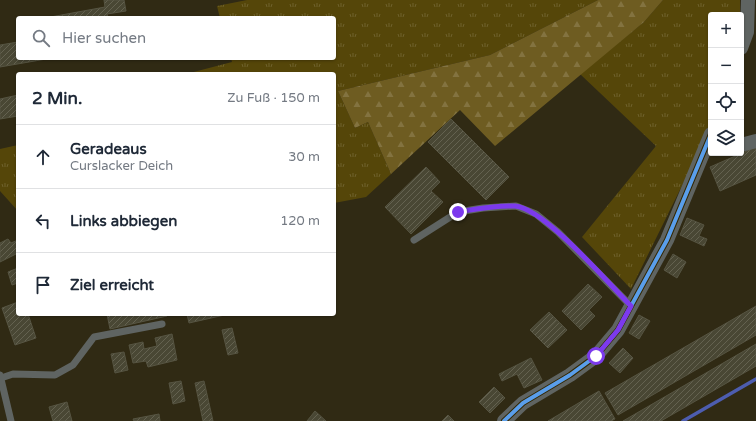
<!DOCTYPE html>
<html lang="de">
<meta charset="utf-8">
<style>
:root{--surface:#fff;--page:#f6f6f7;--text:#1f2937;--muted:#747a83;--line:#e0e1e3}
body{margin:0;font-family:"Varela Round",sans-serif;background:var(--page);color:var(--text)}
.controls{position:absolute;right:12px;top:12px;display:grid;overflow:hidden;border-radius:4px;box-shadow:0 1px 3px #0004}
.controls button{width:36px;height:36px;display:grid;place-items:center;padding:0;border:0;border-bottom:1px solid var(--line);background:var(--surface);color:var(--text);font:20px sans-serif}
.stop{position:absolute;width:12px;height:12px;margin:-9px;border:3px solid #7c3aed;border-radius:50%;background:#fff}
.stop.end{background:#7c3aed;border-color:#fff;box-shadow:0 1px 4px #0008}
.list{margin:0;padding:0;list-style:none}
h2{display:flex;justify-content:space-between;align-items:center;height:52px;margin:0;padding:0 16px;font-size:17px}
h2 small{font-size:13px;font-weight:400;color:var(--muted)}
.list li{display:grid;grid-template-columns:26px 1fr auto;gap:12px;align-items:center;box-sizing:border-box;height:64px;padding:0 16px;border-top:1px solid var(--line)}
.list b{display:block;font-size:15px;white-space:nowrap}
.list p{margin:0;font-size:13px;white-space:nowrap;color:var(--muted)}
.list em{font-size:13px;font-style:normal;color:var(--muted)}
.icon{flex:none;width:22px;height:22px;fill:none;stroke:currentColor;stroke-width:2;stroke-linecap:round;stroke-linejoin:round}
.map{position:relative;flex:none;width:756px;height:421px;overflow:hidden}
.search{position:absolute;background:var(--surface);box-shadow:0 1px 3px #0004;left:16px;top:16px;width:320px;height:44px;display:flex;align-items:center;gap:10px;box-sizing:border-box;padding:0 14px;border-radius:4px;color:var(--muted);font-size:15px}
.panel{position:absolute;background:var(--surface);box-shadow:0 1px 3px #0004;left:16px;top:72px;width:320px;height:244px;border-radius:4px}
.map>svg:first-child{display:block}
</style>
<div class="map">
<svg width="756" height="421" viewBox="0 0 756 421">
<defs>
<pattern id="grass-tufts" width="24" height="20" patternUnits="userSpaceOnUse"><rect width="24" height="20" fill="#554609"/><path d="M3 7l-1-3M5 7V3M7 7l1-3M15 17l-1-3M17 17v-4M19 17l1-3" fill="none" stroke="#6e612c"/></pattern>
<pattern id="forest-firs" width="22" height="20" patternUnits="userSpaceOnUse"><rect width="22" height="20" fill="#6e5c21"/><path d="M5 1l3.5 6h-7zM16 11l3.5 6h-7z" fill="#837340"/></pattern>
<pattern id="building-hatch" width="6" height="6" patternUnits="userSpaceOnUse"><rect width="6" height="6" fill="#494734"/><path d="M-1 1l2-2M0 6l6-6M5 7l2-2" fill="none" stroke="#646250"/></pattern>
</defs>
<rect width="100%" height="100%" fill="#302a14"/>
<path fill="url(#grass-tufts)" d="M 247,0 L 598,0 L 490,55 L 338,91 L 355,128 L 368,122 L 391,174 L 366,197 L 334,203 L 334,74 L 186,74 L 232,62 L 231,58 L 334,58 L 334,18 L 220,18 L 217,6 Z
M 663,0 L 740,0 L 740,15 L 711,15 L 711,118 L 703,143 L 631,289 L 582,237 L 656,146 L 580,74 L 644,22 Z
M 18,145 L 18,211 L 0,191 L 0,149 Z"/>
<path fill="url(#forest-firs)" d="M 598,0 L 663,0 L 644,22 L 495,146 L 460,110 L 391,174 L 368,122 L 355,128 L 338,91 L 490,55 Z"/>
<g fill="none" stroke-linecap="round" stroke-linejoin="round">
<path stroke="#4d5daf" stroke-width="3.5" d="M 683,421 L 756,379"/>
</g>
<path fill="url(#building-hatch)" stroke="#565442" d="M 104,0 L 124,0 L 126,11 L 107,14 L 108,18 L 45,18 L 105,7 Z
M 18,42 L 18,58 L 52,58 L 0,67 L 0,45 Z
M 18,95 L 18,116 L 0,119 L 0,99 Z
M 451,119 L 509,177 L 486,200 L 428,142 Z
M 756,147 L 756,175 L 720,191 L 710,167 Z
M 426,167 L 440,182 L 431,191 L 443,202 L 411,234 L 385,207 Z
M 687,218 L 704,225 L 699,236 L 707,239 L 704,246 L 680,235 Z
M 8,239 L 11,243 L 18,240 L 18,253 L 0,262 L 0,243 Z
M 673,254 L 686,262 L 677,278 L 664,270 Z
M 18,268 L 18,283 L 12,285 L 8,272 Z
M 588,284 L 602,297 L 589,310 L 595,316 L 581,330 L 562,311 Z
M 18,302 L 18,314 L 28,314 L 36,338 L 15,345 L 2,308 Z
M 756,306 L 756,335 L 618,415 L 605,393 Z
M 549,312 L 557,320 L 539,339 L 530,330 Z
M 107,314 L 167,314 L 167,316 L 110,329 Z
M 187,314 L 229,314 L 189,323 Z
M 639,315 L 650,321 L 639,339 L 629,333 Z
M 557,320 L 567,330 L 548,348 L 539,339 Z
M 232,328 L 238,353 L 228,355 L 222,330 Z
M 172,334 L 177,360 L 148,367 L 146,361 L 133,363 L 129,345 L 143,342 L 144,349 L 157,346 L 155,338 Z
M 756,344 L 756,366 L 661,421 L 623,421 Z
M 623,348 L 633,358 L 620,373 L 609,363 Z
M 124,352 L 128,370 L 115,373 L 111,354 Z
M 531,358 L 542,380 L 524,388 L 517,374 L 502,381 L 499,374 Z
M 181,381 L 185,401 L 173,404 L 169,383 Z
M 204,381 L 213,421 L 203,421 L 195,383 Z
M 494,387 L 505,398 L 490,413 L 479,402 Z
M 599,391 L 615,419 L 611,421 L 548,421 Z
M 67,402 L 72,421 L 53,421 L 49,407 Z
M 315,411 L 326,421 L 307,421 Z
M 159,414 L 160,421 L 134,421 L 133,419 Z
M 448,415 L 454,421 L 442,421 Z"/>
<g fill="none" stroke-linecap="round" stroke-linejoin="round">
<path stroke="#5f6462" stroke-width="7" d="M 414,240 L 458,212 L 483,208 L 516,206 L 536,214 L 558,232 L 631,306
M 0,375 L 11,421
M 1,378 L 13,374 L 55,375 L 73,365 L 94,337 L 162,324"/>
<path stroke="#5f6462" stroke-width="14" d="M 741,48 L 747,32 L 748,0
M 741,145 L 756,141
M 504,421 L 523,403 L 570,375 L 596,356 L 618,330 L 667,240 L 711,134"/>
<g stroke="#332700" stroke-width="6">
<path id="cycleway" d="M 504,421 L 523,403 L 570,375 L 596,356 L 618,330 L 667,240 L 711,134"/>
</g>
<use href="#cycleway" stroke="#5a9eea" stroke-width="4"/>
</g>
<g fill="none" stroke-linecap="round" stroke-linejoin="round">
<path stroke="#7c3aed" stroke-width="5" d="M 458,212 C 476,209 496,205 515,206 C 544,208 609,284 631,306 L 618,330 L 596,356"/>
</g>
</svg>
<div class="controls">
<button>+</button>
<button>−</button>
<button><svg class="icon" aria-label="locate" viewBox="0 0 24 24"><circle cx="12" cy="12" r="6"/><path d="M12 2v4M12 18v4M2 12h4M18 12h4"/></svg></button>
<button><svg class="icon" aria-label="layers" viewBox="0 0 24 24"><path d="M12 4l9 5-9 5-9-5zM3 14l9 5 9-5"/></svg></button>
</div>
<div class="stop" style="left:596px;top:356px"></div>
<div class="stop end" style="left:458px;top:212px"></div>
<div class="search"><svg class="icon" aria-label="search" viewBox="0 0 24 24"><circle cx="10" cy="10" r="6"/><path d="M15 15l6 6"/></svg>Hier suchen</div>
<section class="panel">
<h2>2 Min.<small>Zu Fuß · 150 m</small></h2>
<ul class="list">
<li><svg class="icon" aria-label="ahead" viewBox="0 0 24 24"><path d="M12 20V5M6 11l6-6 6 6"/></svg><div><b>Geradeaus</b><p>Curslacker Deich</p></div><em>30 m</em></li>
<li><svg class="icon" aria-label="left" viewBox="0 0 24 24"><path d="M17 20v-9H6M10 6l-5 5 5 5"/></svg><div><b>Links abbiegen</b></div><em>120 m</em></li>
<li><svg class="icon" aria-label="arrive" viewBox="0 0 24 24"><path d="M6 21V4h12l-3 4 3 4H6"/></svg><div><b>Ziel erreicht</b></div></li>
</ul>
</section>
</div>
